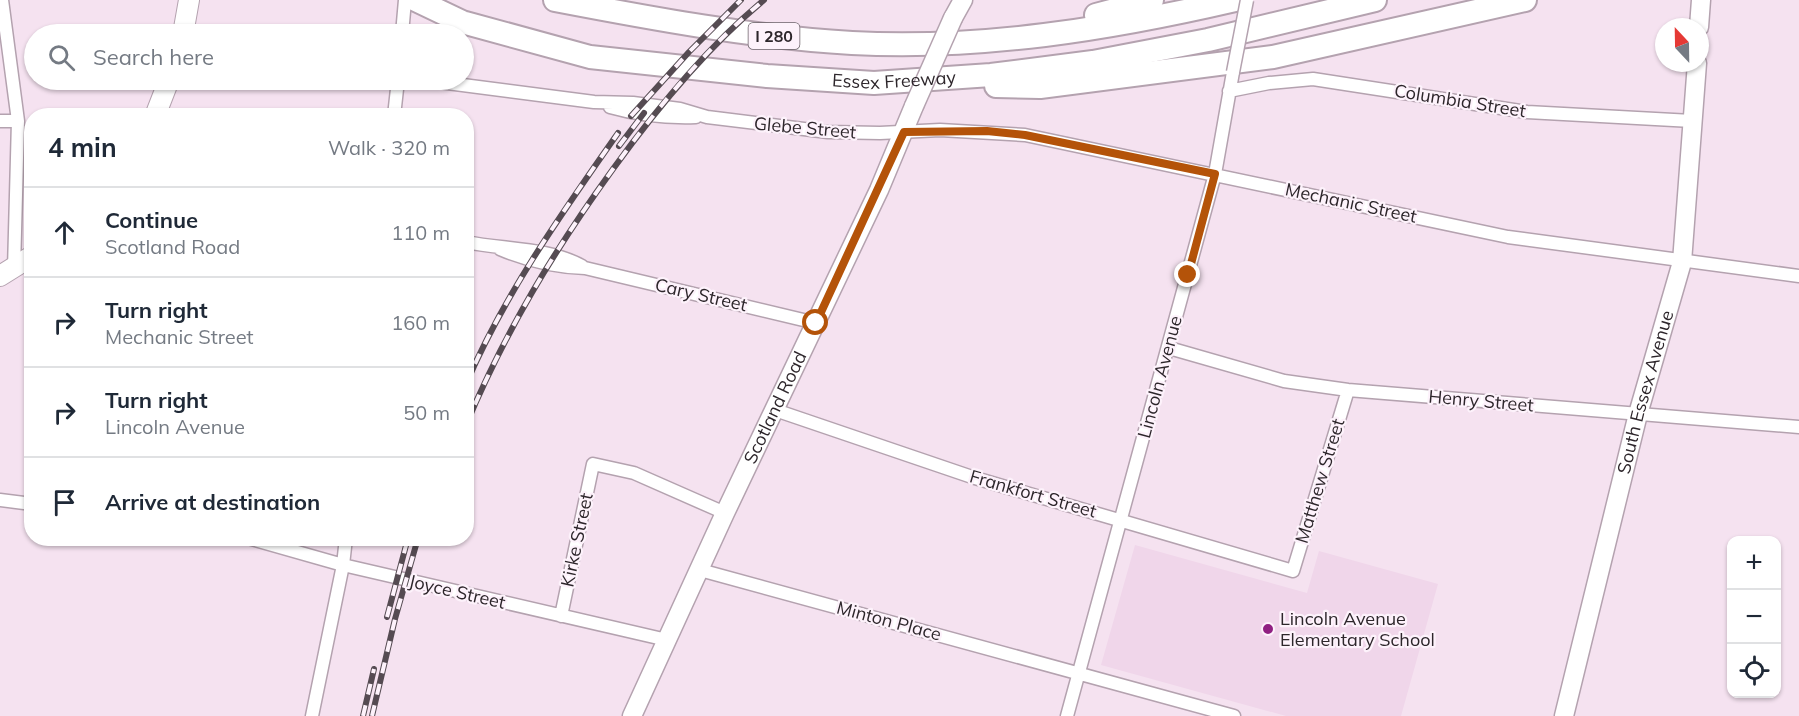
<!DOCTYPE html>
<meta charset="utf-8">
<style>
:root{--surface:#fff;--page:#f2f2f3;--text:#1f2937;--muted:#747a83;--line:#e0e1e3}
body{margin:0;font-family:Mulish,sans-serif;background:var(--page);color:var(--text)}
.controls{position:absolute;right:18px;bottom:18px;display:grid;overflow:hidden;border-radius:12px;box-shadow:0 2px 4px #0004}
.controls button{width:54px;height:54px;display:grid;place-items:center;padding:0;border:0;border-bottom:2px solid var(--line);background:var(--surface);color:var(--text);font:30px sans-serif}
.compass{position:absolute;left:1655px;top:18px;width:54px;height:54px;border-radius:50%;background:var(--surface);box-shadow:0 2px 4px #0004;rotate:338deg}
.stop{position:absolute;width:18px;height:18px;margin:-14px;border:4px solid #b45309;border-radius:50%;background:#fff}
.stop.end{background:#b45309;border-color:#fff;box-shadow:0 2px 6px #0008}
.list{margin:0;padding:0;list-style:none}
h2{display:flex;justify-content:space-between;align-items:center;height:78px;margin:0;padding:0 24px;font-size:26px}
h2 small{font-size:20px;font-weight:400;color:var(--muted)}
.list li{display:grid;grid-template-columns:39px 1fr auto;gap:18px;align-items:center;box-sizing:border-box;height:90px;padding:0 24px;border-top:2px solid var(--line)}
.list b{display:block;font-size:22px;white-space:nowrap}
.list p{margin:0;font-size:20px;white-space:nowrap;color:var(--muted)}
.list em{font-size:20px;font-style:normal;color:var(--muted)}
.icon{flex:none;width:33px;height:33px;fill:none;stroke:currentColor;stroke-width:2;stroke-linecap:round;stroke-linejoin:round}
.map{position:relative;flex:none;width:1799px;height:716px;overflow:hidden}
.search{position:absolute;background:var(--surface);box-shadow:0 2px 4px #0004;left:24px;top:24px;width:450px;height:66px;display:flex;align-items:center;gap:15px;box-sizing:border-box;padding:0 21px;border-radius:33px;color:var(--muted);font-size:22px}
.panel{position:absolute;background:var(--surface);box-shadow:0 2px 4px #0004;left:24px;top:108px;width:450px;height:438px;border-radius:24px}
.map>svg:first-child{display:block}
</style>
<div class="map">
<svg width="1799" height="716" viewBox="0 0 1799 716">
<rect width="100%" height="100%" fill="#f5e2f0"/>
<path fill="#f0d6ea" d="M 1135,545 L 1307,593 L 1319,551 L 1438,584 L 1401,716 L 1286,716 L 1101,665 Z"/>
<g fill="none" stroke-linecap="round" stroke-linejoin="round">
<g stroke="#b4a2af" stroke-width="15">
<path id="minor" d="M 2,0 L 18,121 L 14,269
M 402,34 L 405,0
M 424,80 L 594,102 L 633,103 L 680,109 L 707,117 L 828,132 L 880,133 L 940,130 L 1025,135 L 1508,237 L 1799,276
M 1229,91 L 1269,83 L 1313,79 L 1527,112 L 1692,121
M 610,107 C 638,115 667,118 696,117
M 394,116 L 398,80
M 0,121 L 18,121
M 466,242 C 505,250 547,247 582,266
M 500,249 C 528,261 555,267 585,268 L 816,323
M 1169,348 L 1284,381 L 1348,390 L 1799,427
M 775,410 L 975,478 L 1293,571 L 1348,390
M 0,500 L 32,504
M 248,538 L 343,565 L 667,640
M 700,570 L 1234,716
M 561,616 L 593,464 L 634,473 L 725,513
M 312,716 L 343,565 L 346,538
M 1067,716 L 1215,174 L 1233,72"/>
</g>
<g stroke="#b4a2af" stroke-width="21">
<g id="secondary">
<path d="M 953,18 L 963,0"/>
<path d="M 1699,27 L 1701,0"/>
<path id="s1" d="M 632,716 L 725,513 L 879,190 L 914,106"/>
<path id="s2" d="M 1564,716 L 1638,414 L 1682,262 L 1697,63"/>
</g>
</g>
<g stroke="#b4a2af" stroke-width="22">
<path id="primary" d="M 183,34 L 189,0
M 155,116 L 169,80
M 0,276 L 32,256"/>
</g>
<g stroke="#b4a2af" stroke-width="26">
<g id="motorway">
<path id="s3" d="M 416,0 L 462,22 L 590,57 L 767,76 L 874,83 L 991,75 L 1093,62 L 1208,40 L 1375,0"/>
<path d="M 555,0 C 654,19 752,37 852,43 C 980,50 1110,29 1235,0"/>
<path d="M 1096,15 L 1152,0"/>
<path d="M 996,86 L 1040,87 L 1273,57 L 1525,0"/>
</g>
</g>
<use href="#minor" stroke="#fff" stroke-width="12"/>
<use href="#secondary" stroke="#fff" stroke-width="18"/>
<use href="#primary" stroke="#fff" stroke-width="20"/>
<use href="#motorway" stroke="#fff" stroke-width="22"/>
<g stroke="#554b52" stroke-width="6">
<path id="rail" d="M 631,116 L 689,52 L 741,0
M 619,146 L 644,113
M 466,384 C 505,293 562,213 618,133
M 466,425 C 506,330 553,252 613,169 C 657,108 706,48 764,0
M 387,617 L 408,538
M 363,716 L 374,669
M 372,716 L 395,619 L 418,538"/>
</g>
<use href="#rail" stroke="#fdf2fb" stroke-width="4" stroke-dasharray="11" stroke-linecap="butt"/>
<g stroke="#b4a2af" stroke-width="15" stroke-linecap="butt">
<path id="minor-bridge" d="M 1233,72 L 1247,0"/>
</g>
<g stroke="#b4a2af" stroke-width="21" stroke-linecap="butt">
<path id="secondary-bridge" d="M 914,106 L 953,18"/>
</g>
<use href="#minor-bridge" stroke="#fff" stroke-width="12"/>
<use href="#secondary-bridge" stroke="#fff" stroke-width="18"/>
</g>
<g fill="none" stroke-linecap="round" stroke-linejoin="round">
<path stroke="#b45309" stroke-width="8" d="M 816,323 L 904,132 L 987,131 L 1025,135 L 1215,174 L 1188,275"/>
</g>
<circle fill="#902082" stroke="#fdf2fb" stroke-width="2" cx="1268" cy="629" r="6"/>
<g text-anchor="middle" stroke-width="4.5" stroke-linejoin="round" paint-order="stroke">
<rect fill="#fdf2fb" stroke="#6b6369" stroke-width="1.5" x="748.5" y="23" width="51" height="26" rx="4.5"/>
<g font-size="16" font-weight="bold" fill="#2d262b">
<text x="774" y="42">I 280</text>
</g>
<g font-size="18" fill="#2d262b" stroke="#fdf2fb">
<text dy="6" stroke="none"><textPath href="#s3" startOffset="489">Essex Freeway</textPath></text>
<text transform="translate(1460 101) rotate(9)" y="6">Columbia Street</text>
<text transform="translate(805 128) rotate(5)" y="6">Glebe Street</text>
<text transform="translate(1351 203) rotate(12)" y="6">Mechanic Street</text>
<text transform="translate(701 295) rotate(13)" y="6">Cary Street</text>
<text transform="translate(1160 377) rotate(-75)" y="6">Lincoln Avenue</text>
<text dy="6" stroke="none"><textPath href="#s2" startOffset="334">South Essex Avenue</textPath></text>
<text transform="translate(1481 401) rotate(5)" y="6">Henry Street</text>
<text dy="6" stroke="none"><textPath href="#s1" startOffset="340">Scotland Road</textPath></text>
<text transform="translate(1320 481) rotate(-73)" y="6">Matthew Street</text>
<text transform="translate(1033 494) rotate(16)" y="6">Frankfort Street</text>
<text transform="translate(577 540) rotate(-78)" y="6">Kirke Street</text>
<text transform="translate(457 592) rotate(13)" y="6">Joyce Street</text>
<text transform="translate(889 621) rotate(15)" y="6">Minton Place</text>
</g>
<g font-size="18" fill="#2d262b" stroke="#fdf2fb" text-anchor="start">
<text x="1280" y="625">Lincoln Avenue<tspan x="1280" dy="21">Elementary School</tspan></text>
</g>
</g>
</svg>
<div class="controls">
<button>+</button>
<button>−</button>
<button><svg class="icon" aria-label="locate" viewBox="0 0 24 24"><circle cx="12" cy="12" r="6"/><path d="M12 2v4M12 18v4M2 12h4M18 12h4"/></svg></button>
</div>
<svg class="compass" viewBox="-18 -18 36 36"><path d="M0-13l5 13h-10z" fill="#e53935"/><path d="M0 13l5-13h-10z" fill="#747a83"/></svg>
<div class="stop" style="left:816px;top:323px"></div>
<div class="stop end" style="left:1188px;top:275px"></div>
<div class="search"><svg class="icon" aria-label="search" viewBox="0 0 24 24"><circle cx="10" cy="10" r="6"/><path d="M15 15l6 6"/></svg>Search here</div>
<section class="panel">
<h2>4 min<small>Walk · 320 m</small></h2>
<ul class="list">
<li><svg class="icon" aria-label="ahead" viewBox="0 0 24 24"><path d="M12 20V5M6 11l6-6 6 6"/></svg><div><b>Continue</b><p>Scotland Road</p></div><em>110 m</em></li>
<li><svg class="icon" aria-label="right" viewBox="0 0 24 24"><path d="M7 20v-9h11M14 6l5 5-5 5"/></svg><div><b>Turn right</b><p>Mechanic Street</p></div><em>160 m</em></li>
<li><svg class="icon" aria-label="right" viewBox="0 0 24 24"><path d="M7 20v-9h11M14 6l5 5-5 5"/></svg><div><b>Turn right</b><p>Lincoln Avenue</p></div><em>50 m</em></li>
<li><svg class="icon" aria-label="arrive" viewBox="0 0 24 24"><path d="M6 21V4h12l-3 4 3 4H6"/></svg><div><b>Arrive at destination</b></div></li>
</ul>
</section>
</div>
